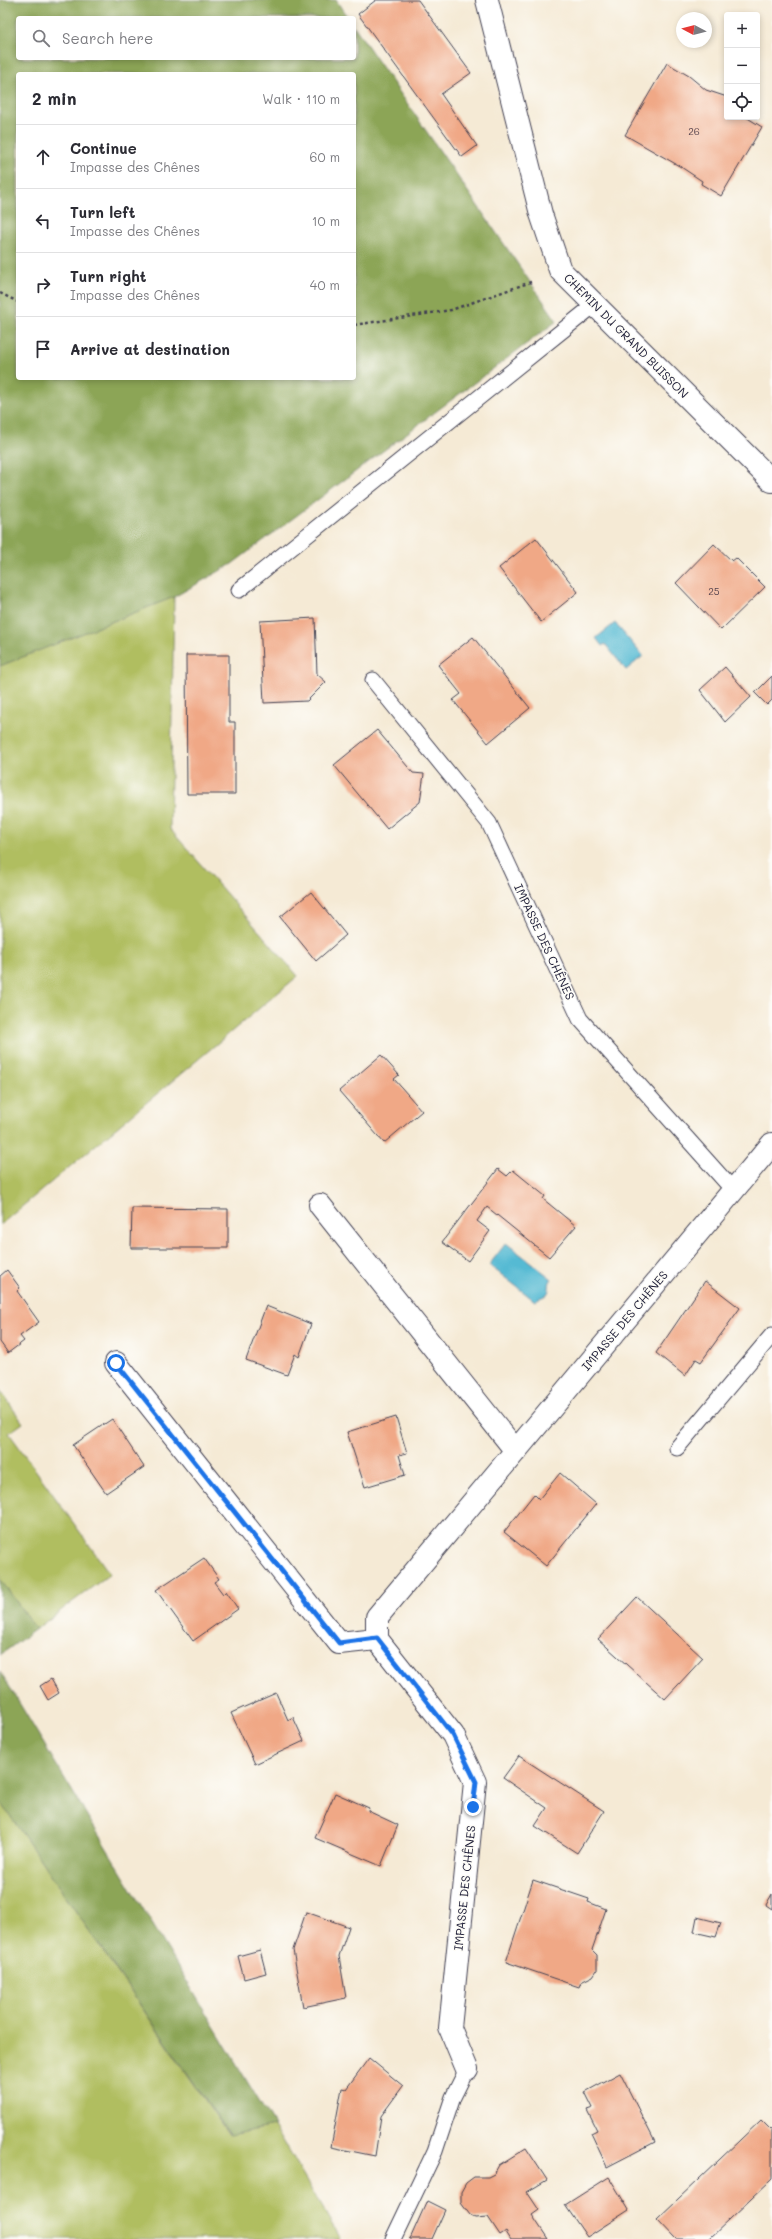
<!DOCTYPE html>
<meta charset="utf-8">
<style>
:root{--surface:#fff;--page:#f7f7f7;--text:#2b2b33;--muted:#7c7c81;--line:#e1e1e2}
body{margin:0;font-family:Mali,sans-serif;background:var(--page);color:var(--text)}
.controls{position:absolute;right:12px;top:12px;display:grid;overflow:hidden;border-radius:4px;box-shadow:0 2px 6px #0003}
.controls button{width:36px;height:36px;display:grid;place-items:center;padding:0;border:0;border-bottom:1px solid var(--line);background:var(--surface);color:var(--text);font:20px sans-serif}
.compass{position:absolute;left:676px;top:12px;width:36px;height:36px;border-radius:50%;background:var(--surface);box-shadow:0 2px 6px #0003;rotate:277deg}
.stop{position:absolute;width:12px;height:12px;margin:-9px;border:3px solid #1a73e8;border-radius:50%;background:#fff}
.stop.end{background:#1a73e8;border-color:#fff;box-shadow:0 1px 4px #0008}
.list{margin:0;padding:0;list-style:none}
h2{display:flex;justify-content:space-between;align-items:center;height:52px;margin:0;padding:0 16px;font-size:17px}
h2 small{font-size:13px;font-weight:400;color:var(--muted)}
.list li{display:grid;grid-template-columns:26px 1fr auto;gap:12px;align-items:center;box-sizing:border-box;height:64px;padding:0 16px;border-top:1px solid var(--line)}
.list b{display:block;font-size:15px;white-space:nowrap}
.list p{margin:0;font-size:13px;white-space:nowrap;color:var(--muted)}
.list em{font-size:13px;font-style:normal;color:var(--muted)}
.icon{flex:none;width:22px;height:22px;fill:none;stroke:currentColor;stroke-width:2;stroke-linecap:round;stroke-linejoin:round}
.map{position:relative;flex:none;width:772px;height:2239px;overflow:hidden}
.search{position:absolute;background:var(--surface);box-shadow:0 2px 6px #0003;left:16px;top:16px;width:340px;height:44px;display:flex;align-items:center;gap:10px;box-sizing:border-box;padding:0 14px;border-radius:4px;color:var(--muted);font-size:15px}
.panel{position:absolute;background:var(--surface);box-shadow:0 2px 6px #0003;left:16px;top:72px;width:340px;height:308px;border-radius:4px}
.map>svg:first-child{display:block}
</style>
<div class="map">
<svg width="772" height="2239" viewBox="0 0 772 2239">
<rect width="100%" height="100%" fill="#fdfcf7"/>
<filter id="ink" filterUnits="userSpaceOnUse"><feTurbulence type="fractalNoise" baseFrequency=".025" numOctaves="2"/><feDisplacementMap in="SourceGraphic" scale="8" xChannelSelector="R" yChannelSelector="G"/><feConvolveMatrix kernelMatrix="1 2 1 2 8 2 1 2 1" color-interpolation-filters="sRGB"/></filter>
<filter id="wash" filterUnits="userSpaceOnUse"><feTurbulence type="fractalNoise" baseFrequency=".012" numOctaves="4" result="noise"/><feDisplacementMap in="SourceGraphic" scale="16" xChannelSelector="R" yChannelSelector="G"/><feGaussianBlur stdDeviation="0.9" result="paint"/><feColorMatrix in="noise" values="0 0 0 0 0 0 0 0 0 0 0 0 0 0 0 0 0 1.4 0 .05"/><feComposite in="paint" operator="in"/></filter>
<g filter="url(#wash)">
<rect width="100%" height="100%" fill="#f5ead5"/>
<path fill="#b0be61" stroke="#69704e" d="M 174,597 L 170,829 L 298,976 L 0,1225 L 0,666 Z
M 0,1390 L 23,1423 L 9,1433 L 110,1574 L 36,1629 L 0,1579 Z
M 0,1801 L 229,2135 L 274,2126 L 340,2239 L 0,2239 Z"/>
<path fill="#8ca557" stroke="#576449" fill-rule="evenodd" d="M 0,0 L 336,0 L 348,18 L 18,18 L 18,58 L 354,58 L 354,26 L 557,321 L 232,564 L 174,597 L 0,666 ZM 18,74 L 354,74 L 354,378 L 18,378 Z
M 0,1579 L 36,1629 L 0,1655 Z
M 0,1671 L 274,2126 L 230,2135 L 0,1801 Z"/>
<path fill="#54bad3" stroke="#3b6e87" d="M 615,623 L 643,656 L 626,670 L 605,644 L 602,646 L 596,638 Z
M 506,1243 L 552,1279 C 547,1283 551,1290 547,1294 C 543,1298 538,1297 535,1301 L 489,1265 Z"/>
<g id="blocks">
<path fill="#f0a886" d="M 376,0 L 418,0 L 471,73 L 441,94 L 477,146 L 462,157 L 358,14 Z
M 667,63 L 689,76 L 706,90 L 727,97 L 727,117 L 746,117 L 762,127 L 721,196 L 701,184 L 702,181 L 681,167 L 625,135 Z
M 536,538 L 578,592 L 541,622 L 499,568 Z
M 714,544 L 732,561 L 736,558 L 765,587 L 721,630 L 676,583 Z
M 315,618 L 317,674 L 326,682 L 307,701 L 264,703 L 260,621 Z
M 473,637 L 530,708 L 488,743 L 453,700 L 461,694 L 438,665 Z
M 186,655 L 229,655 L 229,722 L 235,722 L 235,794 L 187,794 Z
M 725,667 L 751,697 L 725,722 L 700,690 Z
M 772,676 L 772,700 L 767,705 L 755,693 Z
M 377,730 L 413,773 L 424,774 L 420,802 L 387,829 L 334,765 Z
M 311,892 L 346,935 L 316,961 L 280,917 Z
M 381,1055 L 399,1075 L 394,1079 L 422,1111 L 384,1143 L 339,1091 Z
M 498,1169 L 507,1176 L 513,1170 L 545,1196 L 543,1199 L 576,1226 L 549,1257 L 487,1207 L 477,1221 L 490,1231 L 468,1261 L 442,1242 Z
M 132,1208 L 228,1209 L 228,1248 L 131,1248 Z
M 7,1270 L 20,1288 L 17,1291 L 39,1322 L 20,1336 L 24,1341 L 8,1353 L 0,1342 L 0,1276 Z
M 705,1281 L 740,1308 L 701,1362 L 696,1359 L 685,1376 L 656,1353 Z
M 266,1306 L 311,1324 L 299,1357 L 295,1354 L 287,1375 L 246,1360 Z
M 396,1417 L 407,1453 L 399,1455 L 405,1475 L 365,1487 L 347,1432 Z
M 112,1419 L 144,1467 L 106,1493 L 73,1445 Z
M 560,1473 L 596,1504 L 546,1566 L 504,1532 L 534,1494 L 539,1499 Z
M 204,1558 L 219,1579 L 214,1582 L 223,1594 L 226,1591 L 238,1609 L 193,1641 L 156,1590 Z
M 637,1597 L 703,1658 L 665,1699 L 598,1639 Z
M 51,1679 L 59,1693 L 48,1700 L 40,1686 Z
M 276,1693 L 288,1720 L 293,1717 L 304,1741 L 255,1764 L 231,1713 Z
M 519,1756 L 604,1811 L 577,1853 L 535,1826 L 547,1808 L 503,1778 Z
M 335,1793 L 369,1808 L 368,1811 L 398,1825 L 381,1866 L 315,1838 Z
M 533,1880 L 589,1899 L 588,1902 L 606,1909 L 592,1950 L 597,1955 L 597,1970 L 593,1976 L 581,1982 L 579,1987 L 506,1962 Z
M 772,1894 L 772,1909 L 766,1905 Z
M 306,1912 L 349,1927 L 339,1956 L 346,1998 L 303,2007 L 293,1950 Z
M 697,1917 L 721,1923 L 716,1937 L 694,1932 Z
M 260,1950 L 266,1973 L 244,1979 L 238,1956 Z
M 369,2058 L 403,2086 L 381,2116 L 375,2156 L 331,2147 L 342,2088 L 346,2089 Z
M 620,2073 L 655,2142 L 607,2167 L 591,2133 L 597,2130 L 587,2110 L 593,2108 L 585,2092 Z
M 761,2120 L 772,2131 L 772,2179 L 709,2239 L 676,2239 L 657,2219 Z
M 526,2148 L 547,2180 L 527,2192 L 539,2210 L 532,2215 L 548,2239 L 511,2239 L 506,2231 L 500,2235 L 488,2217 L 476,2218 L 470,2215 L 461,2203 L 461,2192 L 466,2183 L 474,2177 L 488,2177 L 494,2174 L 499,2165 Z
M 609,2177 L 629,2210 L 587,2237 L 565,2205 Z
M 427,2201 L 445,2210 L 432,2239 L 410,2239 Z"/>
</g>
</g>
<g filter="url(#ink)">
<use href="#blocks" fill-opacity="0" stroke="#424052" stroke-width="1"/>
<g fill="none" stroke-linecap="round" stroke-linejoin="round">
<g stroke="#424052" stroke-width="17">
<path id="service" d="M 239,590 L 593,306
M 373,680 L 489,823 L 580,1019 L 734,1191
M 677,1448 L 772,1335
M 393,2239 L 435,2151 L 453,2097 L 467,2069"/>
</g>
<g stroke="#424052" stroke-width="24">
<path id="minor" d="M 487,0 L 541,214 L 560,270 L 772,481
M 320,1205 L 516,1451
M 116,1363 L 339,1643 L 377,1639
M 467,2069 L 450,2028 L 475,1782 L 453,1735 L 377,1639 L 377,1617 L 772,1144"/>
</g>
<path stroke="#424052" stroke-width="2.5" stroke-dasharray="3 3" stroke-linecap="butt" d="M 0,293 L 18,302
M 354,325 L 451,310 L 531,282"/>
<use href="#service" stroke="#fff" stroke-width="15"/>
<use href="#minor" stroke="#fff" stroke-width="22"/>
</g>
</g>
<g fill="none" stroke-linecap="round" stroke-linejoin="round" filter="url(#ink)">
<path stroke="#1a73e8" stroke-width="5" d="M 116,1363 L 339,1643 L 377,1638 L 453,1735 L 476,1782 L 473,1807"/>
</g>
<g text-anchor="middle" stroke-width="3" stroke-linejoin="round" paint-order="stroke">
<g font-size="10" fill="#56444e">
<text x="694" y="135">26</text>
<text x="714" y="595">25</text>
</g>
<g font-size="12" fill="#22223b" stroke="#fdfcf7">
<text transform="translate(626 336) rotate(45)" y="4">CHEMIN DU GRAND BUISSON</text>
<text transform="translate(544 942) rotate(65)" y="4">IMPASSE DES CHÊNES</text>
<text transform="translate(625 1321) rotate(-50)" y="4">IMPASSE DES CHÊNES</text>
<text transform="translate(465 1888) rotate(-84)" y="4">IMPASSE DES CHÊNES</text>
</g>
</g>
</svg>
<div class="controls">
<button>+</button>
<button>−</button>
<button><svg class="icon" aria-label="locate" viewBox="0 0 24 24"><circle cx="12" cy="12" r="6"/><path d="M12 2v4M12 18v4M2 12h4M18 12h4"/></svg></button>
</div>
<svg class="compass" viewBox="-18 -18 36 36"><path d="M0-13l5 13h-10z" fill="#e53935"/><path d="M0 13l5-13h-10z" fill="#7c7c81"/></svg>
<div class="stop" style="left:116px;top:1363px"></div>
<div class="stop end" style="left:473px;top:1807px"></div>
<div class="search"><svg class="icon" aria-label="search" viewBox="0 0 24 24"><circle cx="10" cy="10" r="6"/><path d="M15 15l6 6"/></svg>Search here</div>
<section class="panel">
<h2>2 min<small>Walk · 110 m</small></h2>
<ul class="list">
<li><svg class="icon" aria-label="ahead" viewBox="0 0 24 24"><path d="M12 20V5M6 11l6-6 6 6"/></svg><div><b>Continue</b><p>Impasse des Chênes</p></div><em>60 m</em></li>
<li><svg class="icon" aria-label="left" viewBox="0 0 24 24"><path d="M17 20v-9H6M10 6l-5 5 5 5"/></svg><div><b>Turn left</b><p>Impasse des Chênes</p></div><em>10 m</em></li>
<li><svg class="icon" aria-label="right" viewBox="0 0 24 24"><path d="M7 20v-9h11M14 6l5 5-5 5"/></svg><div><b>Turn right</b><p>Impasse des Chênes</p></div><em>40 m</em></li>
<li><svg class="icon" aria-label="arrive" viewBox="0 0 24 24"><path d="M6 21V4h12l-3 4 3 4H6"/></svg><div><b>Arrive at destination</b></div></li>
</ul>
</section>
</div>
